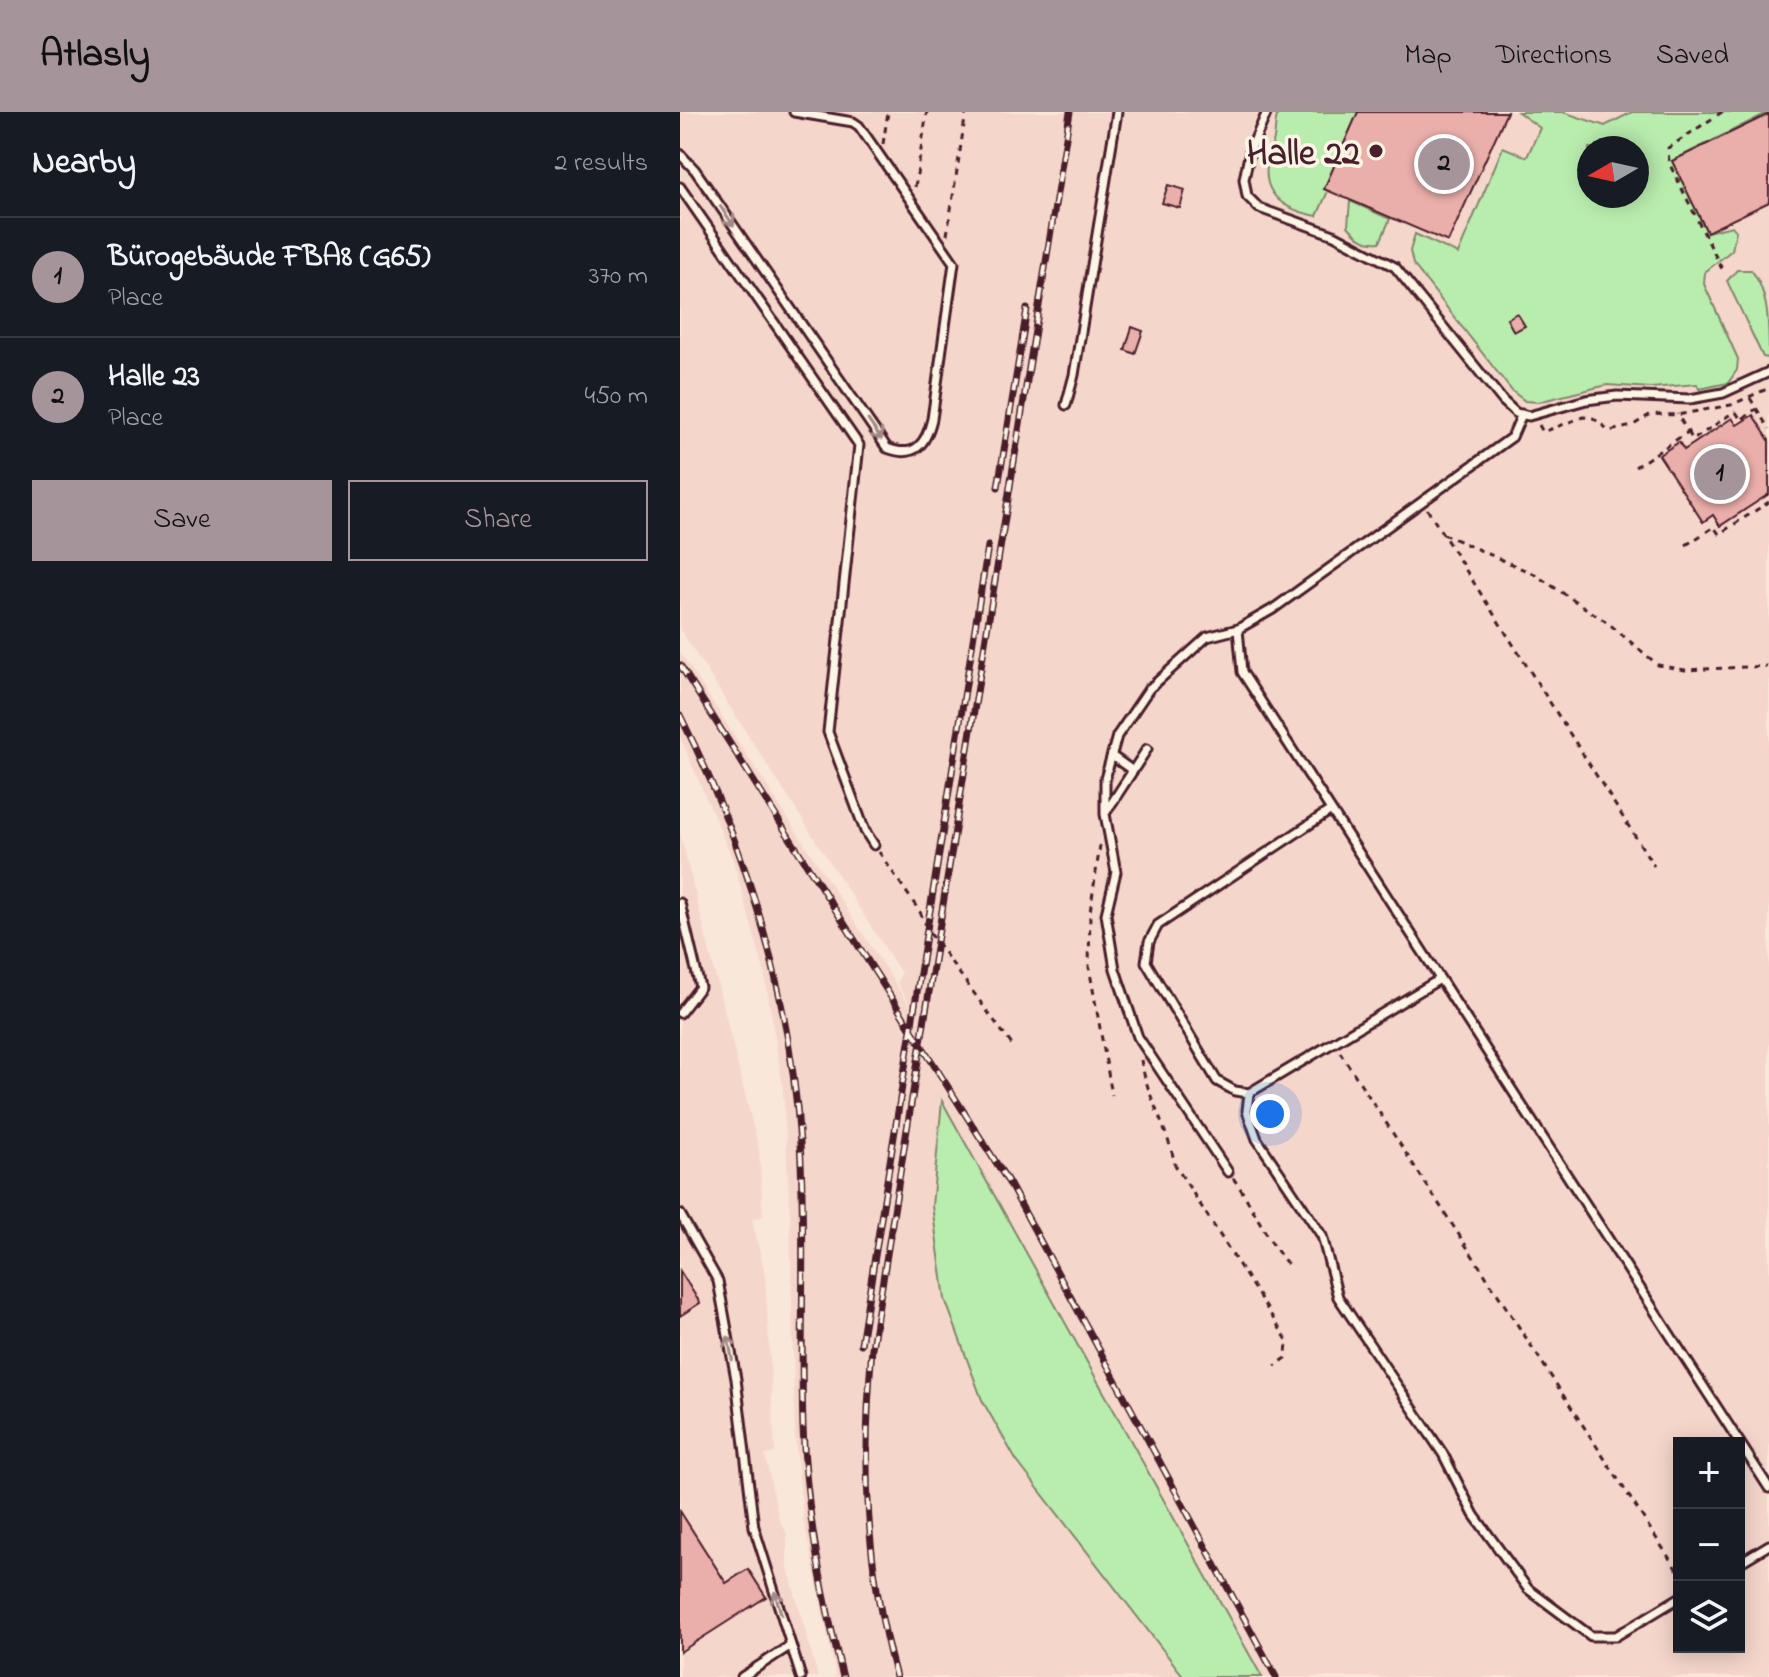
<!DOCTYPE html>
<meta charset="utf-8">
<style>
:root{--surface:#171b24;--page:#20242c;--text:#f1f3f6;--muted:#9ea1a6;--line:#363941;--accent:#a6949b}
body{margin:0;font-family:"Indie Flower",sans-serif;background:var(--page);color:var(--text)}
.controls{position:absolute;right:24px;bottom:24px;display:grid;overflow:hidden;border-radius:0px;box-shadow:0 4px 20px #0003}
.controls button{width:72px;height:72px;display:grid;place-items:center;padding:0;border:0;border-bottom:2px solid var(--line);background:var(--surface);color:var(--text);font:40px sans-serif}
.compass{position:absolute;left:897px;top:24px;width:72px;height:72px;border-radius:50%;background:var(--surface);box-shadow:0 4px 20px #0003;rotate:261deg}
.you{position:absolute;left:590px;top:1002px;width:28px;height:28px;margin:-20px;border:6px solid #fff;border-radius:50%;background:#1a73e8;box-shadow:0 0 0 12px #1a73e833}
.badge{display:grid;place-items:center;width:52px;height:52px;border-radius:50%;background:var(--accent);color:#111;font-size:26px;font-weight:700}
.pin{position:absolute;translate:-50% -50%;border:4px solid #fff;box-shadow:0 2px 8px #0006}
.list{margin:0;padding:0;list-style:none}
h2{display:flex;justify-content:space-between;align-items:center;height:104px;margin:0;padding:0 32px;font-size:34px}
h2 small{font-size:26px;font-weight:400;color:var(--muted)}
.list li{display:grid;grid-template-columns:52px 1fr auto;gap:24px;align-items:center;box-sizing:border-box;height:120px;padding:0 32px;border-top:2px solid var(--line)}
.list b{display:block;font-size:30px;white-space:nowrap}
.list p{margin:0;font-size:26px;white-space:nowrap;color:var(--muted)}
.list em{font-size:26px;font-style:normal;color:var(--muted)}
.actions{display:flex;gap:16px;padding:24px 32px}
.actions a{flex:1;padding:18px 0;border:2px solid var(--accent);border-radius:0px;text-align:center;font-size:28px;color:var(--accent)}
.actions .main{background:var(--accent);color:#111}
.icon{flex:none;width:44px;height:44px;fill:none;stroke:currentColor;stroke-width:2;stroke-linecap:round;stroke-linejoin:round}
.map{position:relative;flex:none;width:1089px;height:1565px;overflow:hidden}
header{display:flex;align-items:center;gap:48px;box-sizing:border-box;height:112px;padding:0 40px;background:var(--accent);color:#111}
header strong{font-size:38px}
nav{display:flex;gap:44px;margin-inline-start:auto;font-size:28px}
main{display:flex}
aside{flex:1;background:var(--surface)}
.map>svg:first-child{display:block}
</style>
<header>
<strong>Atlasly</strong>
<nav><a>Map</a><a>Directions</a><a>Saved</a></nav>
</header>
<main>
<aside>
<h2>Nearby<small>2 results</small></h2>
<ul class="list">
<li><span class="badge">1</span><div><b>Bürogebäude FBA8 (G65)</b><p>Place</p></div><em>370 m</em></li>
<li><span class="badge">2</span><div><b>Halle 23</b><p>Place</p></div><em>450 m</em></li>
</ul>
<div class="actions"><a class="main">Save</a><a>Share</a></div>
</aside>
<div class="map">
<svg width="1089" height="1565" viewBox="0 0 1089 1565">
<rect width="100%" height="100%" fill="#f9e7d9"/>
<filter id="ink" filterUnits="userSpaceOnUse"><feTurbulence type="fractalNoise" baseFrequency=".0125" numOctaves="2"/><feDisplacementMap in="SourceGraphic" scale="16" xChannelSelector="R" yChannelSelector="G"/><feConvolveMatrix kernelMatrix="1 2 1 2 8 2 1 2 1" color-interpolation-filters="sRGB"/></filter>
<g filter="url(#ink)">
<path fill="#f5d6cb" fill-rule="evenodd" d="M 0,0 L 1089,0 L 1089,1565 L 582,1565 L 262,991 L 252,1094 L 265,1187 L 302,1288 L 336,1348 L 504,1565 L 156,1565 L 123,1405 L 115,1326 L 110,1102 L 103,975 L 84,858 L 53,748 L 0,625 L 0,540 L 251,927 L 217,871 L 221,861 L 0,517 ZM 909,36 L 957,36 L 957,84 L 909,84 ZM 999,1331 L 1059,1331 L 1059,1535 L 999,1535 Z
M 0,721 L 79,1038 L 83,1104 L 72,1107 L 85,1162 L 95,1341 L 85,1343 L 99,1408 L 107,1421 L 107,1453 L 138,1565 L 0,1565 Z"/>
<path fill="#b9edae" stroke="#82866c" stroke-width="2" fill-rule="evenodd" d="M 598,0 L 678,0 L 644,77 L 648,79 L 637,104 C 593,96 576,73 593,31 C 596,22 594,11 598,0 Z
M 838,0 L 883,0 L 925,14 L 952,0 L 1089,0 L 992,49 L 1027,120 L 1052,114 L 1056,119 L 1052,138 L 1025,160 L 1024,172 L 1058,247 L 1057,258 L 1048,271 L 1019,277 L 1017,272 L 971,276 L 927,273 L 858,290 L 845,289 L 832,279 L 733,152 L 730,139 L 735,122 L 778,142 L 823,35 L 847,45 L 860,16 ZM 909,36 L 957,36 L 957,84 L 909,84 Z
M 670,89 L 710,107 L 700,130 C 686,132 677,125 668,114 Z
M 1057,158 L 1071,158 C 1089,179 1089,216 1089,246 L 1083,245 L 1047,169 Z
M 262,989 L 582,1565 L 504,1565 L 336,1348 L 302,1288 L 265,1187 L 252,1094 Z"/>
<path fill="#ebafab" stroke="#4a1f2b" stroke-width="2" d="M 678,0 L 827,0 L 768,130 L 644,77 Z
M 1089,2 L 1089,90 L 1027,120 L 992,49 Z
M 488,73 L 505,78 L 500,96 L 482,91 Z
M 837,201 L 845,214 L 834,220 L 827,207 Z
M 452,215 L 463,219 L 455,242 L 445,238 Z
M 1073,303 L 1089,328 L 1089,382 L 1040,414 L 1033,403 L 1023,410 L 979,343 L 999,330 L 1004,338 L 1052,306 L 1057,313 Z
M 0,1159 L 20,1191 L 0,1204 Z
M 0,1399 L 46,1471 L 68,1457 L 86,1485 L 0,1540 Z"/>
<g fill="none" stroke-linecap="round" stroke-linejoin="round">
<g stroke="#4a1f2b" stroke-width="13">
<path id="service" d="M 587,0 L 570,39 L 564,67 L 567,84 L 579,96 L 654,123 L 715,155 L 823,289 L 836,301 L 849,304 L 906,288 L 937,284 L 1010,287 L 1043,281 L 1089,260
M 0,42 L 15,58 L 207,336 C 235,347 246,332 252,307 L 274,151 L 179,14 L 173,10 L 114,0
M 0,75 L 179,333 L 148,620 L 185,719 L 194,733
M 386,293 L 394,263 L 437,0
M 842,302 L 832,325 L 593,497 L 558,517 L 562,560 L 1089,1376
M 432,644 L 453,659
M 651,698 L 478,813 L 469,830 L 466,850 L 537,969 L 555,979 L 569,981 L 760,867
M 426,700 L 467,637
M 0,791 L 20,875 L 0,901
M 569,981 L 567,999 L 577,1027 L 642,1124 L 658,1185 L 763,1342 L 794,1403 L 848,1477 L 911,1524 L 936,1524 L 999,1486
M 548,1060 L 458,925 L 435,857 L 426,802 L 436,760 L 425,702 L 425,667 L 437,624 L 469,577 L 527,525 L 558,517
M 0,1102 L 38,1169 L 56,1267 L 74,1415 L 121,1565
M 1059,1451 L 1089,1433
M 62,1565 L 111,1533"/>
</g>
<path stroke="#4a1f2b" stroke-width="3" stroke-dasharray="6 6" stroke-linecap="butt" d="M 1042,0 L 988,36 L 989,51 L 1042,157
M 203,32 L 208,0
M 235,75 L 247,0
M 267,123 L 286,0
M 1070,286 L 1089,317
M 1056,300 L 1061,308 L 1076,297
M 859,313 L 863,320 L 903,305 L 913,306 L 930,319 L 952,314 L 971,302 L 997,303 L 1051,293 L 1089,276
M 1008,320 L 1013,328 L 1055,299
M 955,355 L 1008,320 L 997,302
M 747,397 L 974,754
M 763,422 L 854,462 L 928,511 L 978,553 L 1005,558 L 1087,554
M 1006,433 L 1034,415 L 1039,422 L 1089,390
M 420,733 L 410,800 L 409,855 L 432,983
M 199,740 L 240,800 L 249,820 L 335,937
M 660,940 L 999,1461
M 461,948 C 467,985 488,1017 495,1053 L 607,1228 L 606,1246 L 595,1254
M 553,1066 C 575,1096 585,1127 610,1155"/>
<use href="#service" stroke="#fcf5e5" stroke-width="7"/>
<g stroke="#4a1f2b" stroke-width="7">
<path id="rail" d="M 318,375 L 347,197
M 0,553 L 329,1071 L 596,1565
M 0,603 C 67,737 110,880 120,1031 C 126,1125 120,1220 123,1315 C 126,1400 142,1483 163,1565
M 181,1232 L 308,434
M 216,1565 C 185,1453 182,1352 192,1236 L 390,0"/>
</g>
<use href="#rail" stroke="#fcf5e5" stroke-width="4" stroke-dasharray="12" stroke-linecap="butt"/>
</g>
<defs><path id="oneway-shaft" d="M-6 0H5M1.5-3L5.5 0L1.5 3" fill="none" stroke-width="1.6" stroke-linecap="round" stroke-linejoin="round" transform="scale(2)"/></defs>
<g stroke="#a38a88">
<use href="#oneway-shaft" transform="translate(47 104) rotate(55)"/>
<use href="#oneway-shaft" transform="translate(195 318) rotate(55)"/>
<use href="#oneway-shaft" transform="translate(50 1236) rotate(-101)"/>
<use href="#oneway-shaft" transform="translate(98 1491) rotate(-107)"/>
</g>
</g>
<circle fill="#4a1f2b" stroke="#fcf5e5" stroke-width="3" cx="696" cy="39" r="8"/>
<g text-anchor="middle" stroke-width="7" stroke-linejoin="round" paint-order="stroke">
<g font-size="36" font-weight="bold" fill="#4a1f2b" stroke="#fcf5e5" text-anchor="end">
<text x="680" y="52">Halle 22</text>
</g>
</g>
</svg>
<div class="controls">
<button>+</button>
<button>−</button>
<button><svg class="icon" aria-label="layers" viewBox="0 0 24 24"><path d="M12 4l9 5-9 5-9-5zM3 14l9 5 9-5"/></svg></button>
</div>
<svg class="compass" viewBox="-18 -18 36 36"><path d="M0-13l5 13h-10z" fill="#e53935"/><path d="M0 13l5-13h-10z" fill="#9ea1a6"/></svg>
<div class="you"></div>
<div class="pin badge" style="left:1040px;top:362px">1</div>
<div class="pin badge" style="left:764px;top:52px">2</div>
</div>
</main>
